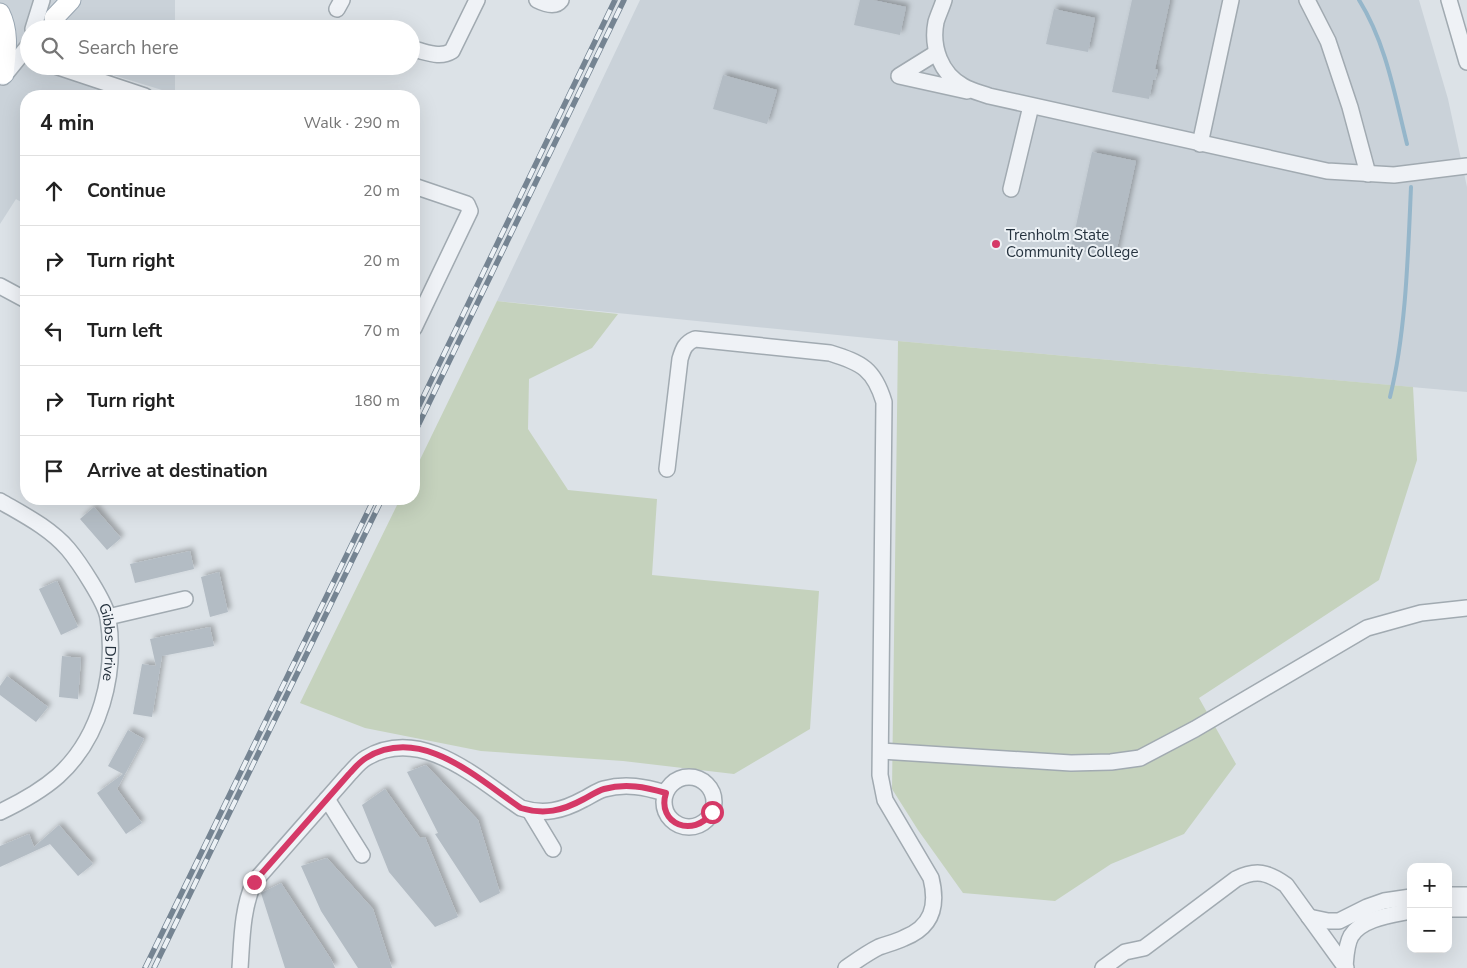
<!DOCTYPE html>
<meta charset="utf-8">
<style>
:root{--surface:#fff;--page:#f2f2f2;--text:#222;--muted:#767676;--line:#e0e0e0}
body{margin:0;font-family:"Nunito Sans",sans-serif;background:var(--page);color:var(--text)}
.controls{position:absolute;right:15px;bottom:15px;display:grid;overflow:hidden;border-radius:10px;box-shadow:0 5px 20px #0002}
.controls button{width:45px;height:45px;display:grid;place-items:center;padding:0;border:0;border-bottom:1px solid var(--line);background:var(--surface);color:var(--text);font:25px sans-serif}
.stop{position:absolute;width:15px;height:15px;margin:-11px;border:4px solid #d53967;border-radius:50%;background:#fff}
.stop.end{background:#d53967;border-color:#fff;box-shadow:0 1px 5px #0008}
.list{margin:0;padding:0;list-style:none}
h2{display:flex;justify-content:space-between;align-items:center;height:65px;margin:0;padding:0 20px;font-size:21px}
h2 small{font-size:16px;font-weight:400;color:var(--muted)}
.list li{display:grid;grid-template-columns:32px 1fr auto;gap:15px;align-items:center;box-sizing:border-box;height:70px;padding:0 20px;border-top:1px solid var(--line)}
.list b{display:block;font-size:19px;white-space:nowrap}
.list em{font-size:16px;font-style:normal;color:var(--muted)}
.icon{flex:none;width:28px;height:28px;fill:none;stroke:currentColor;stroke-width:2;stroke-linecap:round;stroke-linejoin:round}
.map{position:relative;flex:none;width:1467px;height:968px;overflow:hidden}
.search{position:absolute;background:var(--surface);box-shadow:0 5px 20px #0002;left:20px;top:20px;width:400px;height:55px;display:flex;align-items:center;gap:12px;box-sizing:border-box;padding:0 18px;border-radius:28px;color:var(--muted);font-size:19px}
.panel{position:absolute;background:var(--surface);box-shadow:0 5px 20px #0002;left:20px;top:90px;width:400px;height:415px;border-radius:20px}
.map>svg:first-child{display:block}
</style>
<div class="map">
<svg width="1467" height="968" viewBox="0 0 1467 968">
<defs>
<filter id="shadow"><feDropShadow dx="3.5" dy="-3.5" stdDeviation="2.5" flood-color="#0004"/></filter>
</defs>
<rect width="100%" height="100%" fill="#dce2e7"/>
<path fill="#cad2d9" d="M 0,0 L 175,0 L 175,29 L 29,29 L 29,66 L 175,66 L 175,94 L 113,75 L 107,96 L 26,96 L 26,205 L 16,199 L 0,224 Z
M 640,0 L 1419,0 L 1448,99 L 1467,187 L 1467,392 L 898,341 L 497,301 Z"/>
<path fill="#c5d2bd" d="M 497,301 L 618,314 L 592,348 L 529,379 L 528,429 L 568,490 L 657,499 L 652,575 L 819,591 L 810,729 L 734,774 L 623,761 L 481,751 L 365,728 L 300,703 L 400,499 L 414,499 L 414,472 Z
M 898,341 L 1413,387 L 1417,460 L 1379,580 L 1199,698 L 1236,764 L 1184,834 L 1111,864 L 1055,901 L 963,893 L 918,830 L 892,789 Z"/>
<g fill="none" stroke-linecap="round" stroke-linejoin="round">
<path stroke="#95b6ca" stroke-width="4" d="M 1359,0 C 1386,43 1395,96 1407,144
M 1390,397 C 1406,332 1408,255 1411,187"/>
</g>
<path fill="#b3bcc4" filter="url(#shadow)" d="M 860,0 L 873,0 L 906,7 L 900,35 L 854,25 Z
M 1132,0 L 1170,0 L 1155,69 L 1158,70 L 1155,80 L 1153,80 L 1149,99 L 1112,92 Z
M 1054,9 L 1095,18 L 1088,52 L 1046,44 Z
M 723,75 L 777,90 L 767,124 L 713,109 Z
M 1092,152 L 1136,161 L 1115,258 L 1071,249 Z
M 94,507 L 121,538 L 107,550 L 80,519 Z
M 190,551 L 194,569 L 135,583 L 130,564 Z
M 219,572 L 228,612 L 210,617 L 201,577 Z
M 57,581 L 78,627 L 61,635 L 39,589 Z
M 210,627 L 214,646 L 162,656 L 152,717 L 133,714 L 142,664 L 156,666 L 150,639 Z
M 62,656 L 81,658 L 78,699 L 59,697 Z
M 7,676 L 48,707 L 36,722 L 0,695 L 0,686 Z
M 128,730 L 144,739 L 117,789 L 142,823 L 126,834 L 97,793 L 123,774 L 108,766 Z
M 426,765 L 478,820 L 500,893 L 480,903 L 435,834 L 438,833 L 407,772 Z
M 385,789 L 420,838 L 425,837 L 458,917 L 435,927 L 389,872 L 362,805 Z
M 59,825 L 93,864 L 78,876 L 50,844 L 0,867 L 0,846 L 29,834 L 34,847 Z
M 327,858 L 373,909 L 392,968 L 358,968 L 321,911 L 301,866 Z
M 281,883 L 331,959 L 335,968 L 285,968 L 261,893 Z"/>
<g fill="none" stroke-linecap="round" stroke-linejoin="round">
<g stroke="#a1aab1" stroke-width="18">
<g id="minor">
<path d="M 537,0 C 545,4 555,8 561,0"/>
<path d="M 944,0 C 942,7 938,15 936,22 C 931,47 941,74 963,86 C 971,91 981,93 989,96 L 1327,171 L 1394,175 L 1467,166"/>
<path d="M 1307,0 L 1328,41 L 1350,107 L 1368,174"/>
<path d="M 1449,0 L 1467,62"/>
<path d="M 337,9 L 342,0"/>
<path d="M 33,29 L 42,0"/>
<path d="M 417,50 C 429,53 441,58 452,51 L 477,0"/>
<path d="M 936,53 L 899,76 L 967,91"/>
<path d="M 55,66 L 145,96"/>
<path d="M 3,77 L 29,45"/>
<path d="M 1200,144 L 1231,0"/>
<path d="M 414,186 L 467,204 L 470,211 L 414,328"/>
<path d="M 1011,189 L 1031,106"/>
<path d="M 0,286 L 26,300"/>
<path d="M 667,469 L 680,359 C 683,349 685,343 695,339 L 830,353 C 862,363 874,369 884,402 L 880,775 L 885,800 L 931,878 C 938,906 932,927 904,938 C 896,942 887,944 879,947 C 867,953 856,961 846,968"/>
<path id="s1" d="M 0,501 C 24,515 50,528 68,549 C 79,562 106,603 108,618 C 117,674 100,738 58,776 C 41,791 21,802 0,812"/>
<path d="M 108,617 L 185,599"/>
<path d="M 881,751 L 1071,763 L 1111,762 L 1140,758 L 1195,729 L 1367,628 L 1421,613 L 1467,608"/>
<circle cx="689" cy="802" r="25"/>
<path d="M 327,799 L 362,855"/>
<path d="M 530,811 L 553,849"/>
<path d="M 1448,895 L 1467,895"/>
<path d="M 1448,909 L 1467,909"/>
<path d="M 1309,917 L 1328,921 L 1339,921 L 1367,907 L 1384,901 L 1411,897"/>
<path d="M 1345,967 C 1346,957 1346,945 1351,936 C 1362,918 1392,915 1411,911"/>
<path d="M 240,968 C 242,939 242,909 254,882 L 349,774 C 354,769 359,762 366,758 C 421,725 478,779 521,808 C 544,815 562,811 584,799 C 590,796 597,791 604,789 C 626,783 645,787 665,793"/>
<path d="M 1103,968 L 1125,952 L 1144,948 L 1236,879 C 1256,869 1268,872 1286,885 L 1346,968"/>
</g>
</g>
<g stroke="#9ba8b4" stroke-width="21">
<path id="major" d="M 0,13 C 10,33 6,53 4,74
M 54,18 L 71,0"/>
</g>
<use href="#minor" stroke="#eff2f6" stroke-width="15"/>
<use href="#major" stroke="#fff" stroke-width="19"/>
<g stroke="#758492" stroke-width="5.5">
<path id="rail" d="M 414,416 L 615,0
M 414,434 L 624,0
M 145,968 L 374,499
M 154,968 L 382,499"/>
</g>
<use href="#rail" stroke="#ecf1f5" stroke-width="4" stroke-dasharray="11" stroke-linecap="butt"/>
</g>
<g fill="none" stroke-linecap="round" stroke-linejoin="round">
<path stroke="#d53967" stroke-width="6" d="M 254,882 L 349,774 C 354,769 359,762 366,758 C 421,724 478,779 521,808 C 544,815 562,811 584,799 C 590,796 597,791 604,789 C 626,783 645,787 666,793 C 656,824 694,839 712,812"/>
</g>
<circle fill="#d53967" stroke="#ecf1f5" stroke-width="2" cx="996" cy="244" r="5"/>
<g text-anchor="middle" stroke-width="4" stroke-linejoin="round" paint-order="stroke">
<g font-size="15" fill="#25323e" stroke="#ecf1f5" text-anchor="start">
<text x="1006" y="240">Trenholm State<tspan x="1006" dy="17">Community College</tspan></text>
</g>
<g font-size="15" fill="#25323e" stroke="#ecf1f5">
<text dy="5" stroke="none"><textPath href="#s1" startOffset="188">Gibbs Drive</textPath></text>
</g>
</g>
</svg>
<div class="controls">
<button>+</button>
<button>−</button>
</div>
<div class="stop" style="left:712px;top:812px"></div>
<div class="stop end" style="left:254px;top:882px"></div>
<div class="search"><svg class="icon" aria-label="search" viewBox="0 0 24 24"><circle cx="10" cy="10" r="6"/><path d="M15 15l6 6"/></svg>Search here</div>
<section class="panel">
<h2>4 min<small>Walk · 290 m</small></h2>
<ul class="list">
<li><svg class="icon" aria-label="ahead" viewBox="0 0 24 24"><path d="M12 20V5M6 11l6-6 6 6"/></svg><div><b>Continue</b></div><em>20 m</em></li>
<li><svg class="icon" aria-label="right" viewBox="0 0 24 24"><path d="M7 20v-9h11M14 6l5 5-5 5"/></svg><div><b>Turn right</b></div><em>20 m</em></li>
<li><svg class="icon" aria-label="left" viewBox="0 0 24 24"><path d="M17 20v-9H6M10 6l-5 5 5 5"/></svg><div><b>Turn left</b></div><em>70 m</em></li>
<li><svg class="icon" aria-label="right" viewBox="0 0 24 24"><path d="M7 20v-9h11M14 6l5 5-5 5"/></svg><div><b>Turn right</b></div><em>180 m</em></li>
<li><svg class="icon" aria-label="arrive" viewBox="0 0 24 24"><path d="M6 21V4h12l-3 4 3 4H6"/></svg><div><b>Arrive at destination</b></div></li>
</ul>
</section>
</div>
